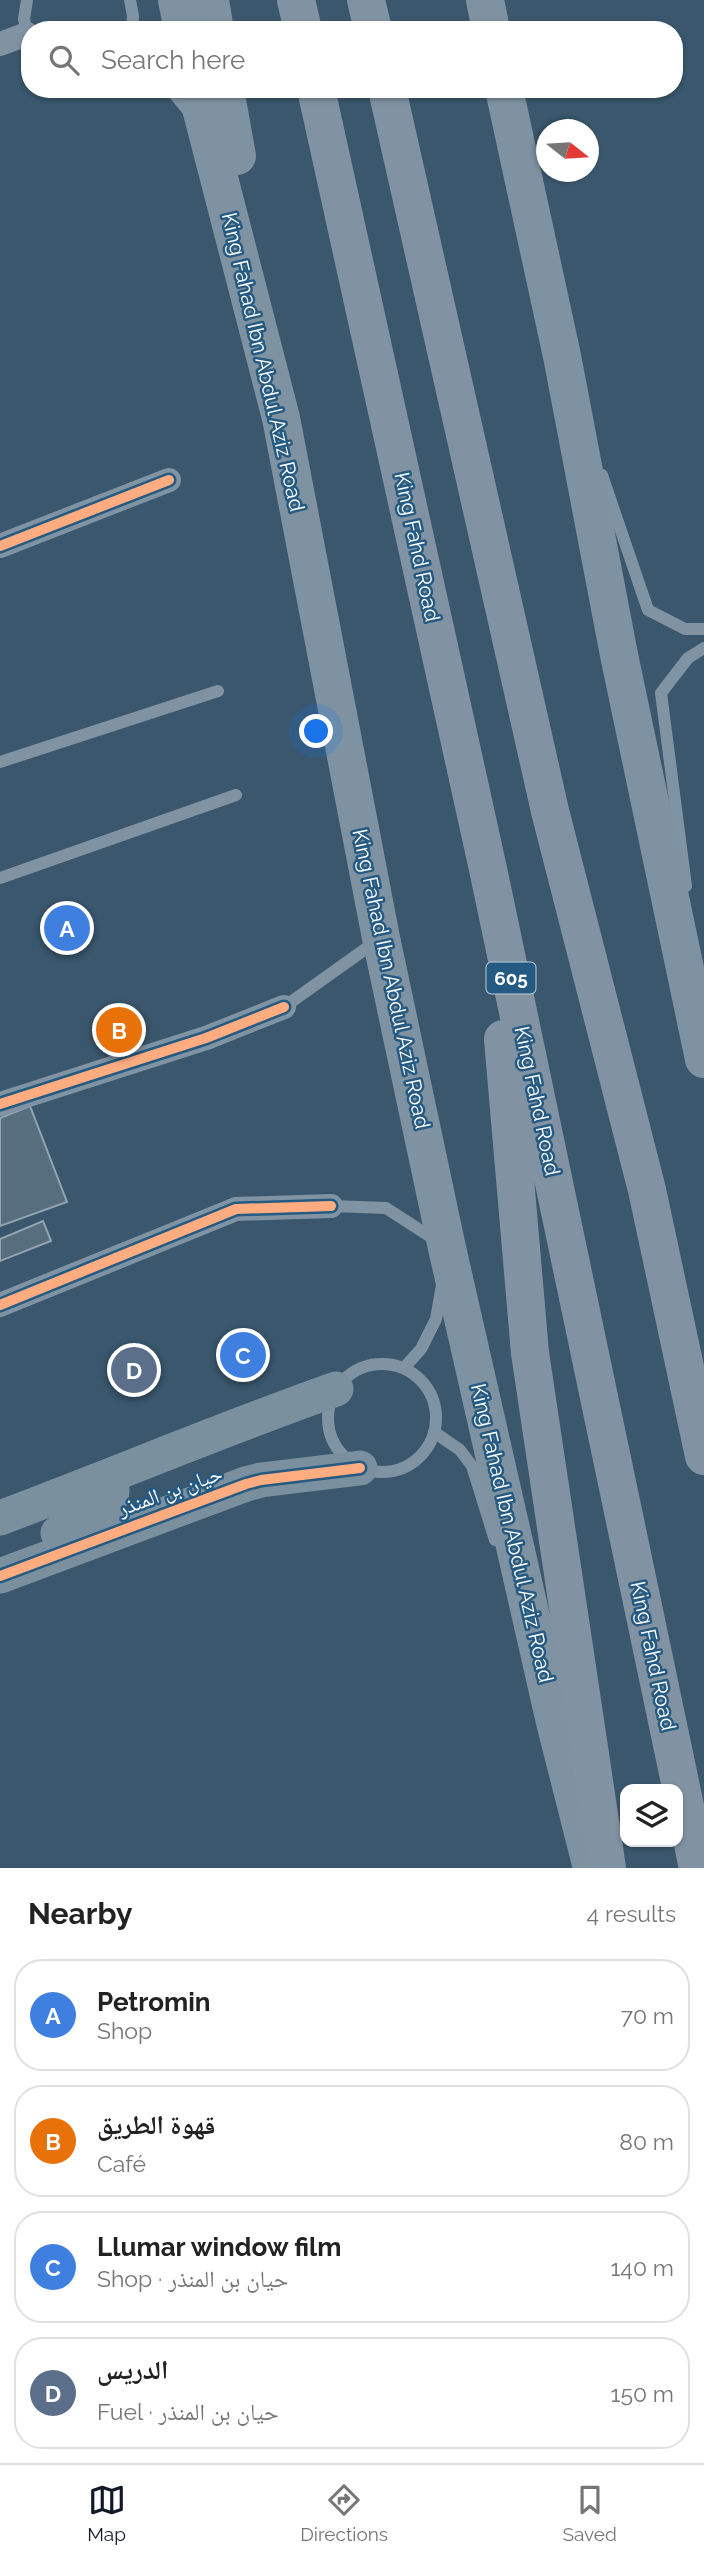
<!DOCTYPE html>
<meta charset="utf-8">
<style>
:root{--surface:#fff;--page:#f6f6f6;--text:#222;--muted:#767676;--line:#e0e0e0;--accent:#111827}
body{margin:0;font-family:Raleway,"Noto Naskh Arabic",sans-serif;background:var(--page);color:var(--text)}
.controls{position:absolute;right:21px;bottom:21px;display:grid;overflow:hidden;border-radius:14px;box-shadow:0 2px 5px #0004}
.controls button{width:63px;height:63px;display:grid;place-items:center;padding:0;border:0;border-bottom:2px solid var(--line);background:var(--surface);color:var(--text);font:35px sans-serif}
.compass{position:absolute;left:536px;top:119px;width:63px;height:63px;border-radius:50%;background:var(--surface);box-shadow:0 2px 5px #0004;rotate:107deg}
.you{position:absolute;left:317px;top:732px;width:24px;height:24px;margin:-18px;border:5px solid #fff;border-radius:50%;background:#1a73e8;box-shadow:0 0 0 10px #1a73e833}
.badge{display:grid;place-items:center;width:46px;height:46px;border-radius:50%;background:var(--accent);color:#fff;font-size:23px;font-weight:700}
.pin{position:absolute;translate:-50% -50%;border:4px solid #fff;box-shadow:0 2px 7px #0006}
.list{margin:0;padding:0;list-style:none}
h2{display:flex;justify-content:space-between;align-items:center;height:91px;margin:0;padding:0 28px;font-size:30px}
h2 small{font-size:23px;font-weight:400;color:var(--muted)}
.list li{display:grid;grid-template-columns:46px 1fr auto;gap:21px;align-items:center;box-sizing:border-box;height:112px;margin:0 14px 14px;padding:0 14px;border:2px solid var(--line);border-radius:28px}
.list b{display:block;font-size:26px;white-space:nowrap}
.list p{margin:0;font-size:23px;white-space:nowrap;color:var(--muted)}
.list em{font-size:23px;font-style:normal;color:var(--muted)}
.icon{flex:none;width:38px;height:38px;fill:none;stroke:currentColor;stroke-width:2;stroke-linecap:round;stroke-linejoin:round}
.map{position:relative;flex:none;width:704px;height:1868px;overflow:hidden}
.search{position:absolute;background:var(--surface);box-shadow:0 2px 5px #0004;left:21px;right:21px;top:21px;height:77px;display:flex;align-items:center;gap:18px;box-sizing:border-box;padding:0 24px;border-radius:28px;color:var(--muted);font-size:26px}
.sheet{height:595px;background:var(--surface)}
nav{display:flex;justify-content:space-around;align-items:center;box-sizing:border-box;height:98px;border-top:2px solid var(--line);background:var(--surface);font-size:19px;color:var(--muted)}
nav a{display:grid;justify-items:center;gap:4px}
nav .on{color:var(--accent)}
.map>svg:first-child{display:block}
</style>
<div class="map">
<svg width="704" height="1868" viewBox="0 0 704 1868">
<rect width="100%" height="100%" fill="#3a576d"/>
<path fill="#576e7f" stroke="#93a5b1" stroke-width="2" d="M 126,1015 L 134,1036 L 110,1044 L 104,1032 Z
M 30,1106 L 67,1202 L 0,1226 L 0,1118 Z
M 43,1221 L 51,1241 L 0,1261 L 0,1239 Z"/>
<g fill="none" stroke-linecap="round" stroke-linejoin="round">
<path stroke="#8093a3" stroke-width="12" d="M 27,0 L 24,19 L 28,37
M 130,0 L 133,16 L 132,30
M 170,89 L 190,113
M 602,475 L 648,610 L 685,629 L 704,629
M 0,762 L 218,691
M 0,878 L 236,795
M 686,886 L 661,693 L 688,658 L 704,648
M 284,1007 L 378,940
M 331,1206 L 386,1208 L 437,1241
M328 1418a54 54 0 1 1 108 0a54 54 0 1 1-108 0Z
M 404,1368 L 421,1349 L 436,1319 L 442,1285
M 434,1432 L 460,1450 L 472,1466 L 495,1540"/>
<path stroke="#8093a3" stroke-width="24" d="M 0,44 L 27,34
M 0,546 L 169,480
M 0,1104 L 206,1038 L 284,1007
M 0,1305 L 236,1209 L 331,1206"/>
<path stroke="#7b909f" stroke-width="35" d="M 0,1518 C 112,1476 223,1429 336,1389
M 58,1533 C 82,1519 123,1512 109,1477
M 0,1576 L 246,1484 L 261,1480 L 360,1468"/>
<path stroke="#7e92a1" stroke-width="38" d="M 177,0 L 183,30
M 210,0 L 215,30
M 485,0 L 491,30
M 196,89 L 281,418 L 381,938 L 447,1248 L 555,1722 L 592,1868
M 225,89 L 237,156
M 504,89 L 562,356 L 619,655 L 704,1059"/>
<path stroke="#8193a3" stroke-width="38" d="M 296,0 L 303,30
M 366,0 L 373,30
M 316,89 L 488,869 L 698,1868
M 387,89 L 550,811 L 647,1190 L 704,1456
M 503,1039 L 530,1353 L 607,1868"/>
<g stroke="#255a82" stroke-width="15">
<path id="cycleway" d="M 0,546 L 169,480
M 0,1104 L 206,1038 L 284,1007
M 0,1305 L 236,1209 L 331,1206
M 0,1576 L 246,1484 L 261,1480 L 360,1468"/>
</g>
<use href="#cycleway" stroke="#ffac80" stroke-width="10"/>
</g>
<g text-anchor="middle" stroke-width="5" stroke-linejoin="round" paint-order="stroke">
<rect fill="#255a82" stroke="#beceda" stroke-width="2" x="486.5" y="962.5" width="49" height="31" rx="5"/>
<g font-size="19" font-weight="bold" fill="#fff">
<text x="511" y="985">605</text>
</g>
<g font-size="21" fill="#fff" stroke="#255a82">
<text transform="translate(263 362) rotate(77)" y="7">King Fahad Ibn Abdul Aziz Road</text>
<text transform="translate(417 547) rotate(78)" y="7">King Fahd Road</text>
<text transform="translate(391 979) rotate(78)" y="7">King Fahad Ibn Abdul Aziz Road</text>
<text transform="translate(537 1101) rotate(78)" y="7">King Fahd Road</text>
<text transform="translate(170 1491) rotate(-20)" y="7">حيان بن المنذر</text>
<text transform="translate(512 1533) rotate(77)" y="7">King Fahad Ibn Abdul Aziz Road</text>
<text transform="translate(653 1656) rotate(78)" y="7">King Fahd Road</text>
</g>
</g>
</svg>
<div class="controls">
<button><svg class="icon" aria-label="layers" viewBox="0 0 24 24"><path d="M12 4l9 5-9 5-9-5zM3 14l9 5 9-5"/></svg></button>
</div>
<svg class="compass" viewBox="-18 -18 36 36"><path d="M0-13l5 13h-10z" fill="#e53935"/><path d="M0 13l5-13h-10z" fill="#767676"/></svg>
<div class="you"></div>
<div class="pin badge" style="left:67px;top:928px;background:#3f7fe0">A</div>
<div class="pin badge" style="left:119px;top:1030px;background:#e8710a">B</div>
<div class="pin badge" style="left:243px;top:1355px;background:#3f7fe0">C</div>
<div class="pin badge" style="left:134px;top:1370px;background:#5c6f8a">D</div>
<div class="search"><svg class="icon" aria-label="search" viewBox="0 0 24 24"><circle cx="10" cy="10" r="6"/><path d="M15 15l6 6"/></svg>Search here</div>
</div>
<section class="sheet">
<h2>Nearby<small>4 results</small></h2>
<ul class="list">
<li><span class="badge" style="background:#3f7fe0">A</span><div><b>Petromin</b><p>Shop</p></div><em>70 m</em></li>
<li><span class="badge" style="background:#e8710a">B</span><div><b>قهوة الطريق</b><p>Café</p></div><em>80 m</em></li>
<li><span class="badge" style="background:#3f7fe0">C</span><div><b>Llumar window film</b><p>Shop · حيان بن المنذر</p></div><em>140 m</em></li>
<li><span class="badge" style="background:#5c6f8a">D</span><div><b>الدريس</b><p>Fuel · حيان بن المنذر</p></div><em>150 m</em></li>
</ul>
</section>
<nav>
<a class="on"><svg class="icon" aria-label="map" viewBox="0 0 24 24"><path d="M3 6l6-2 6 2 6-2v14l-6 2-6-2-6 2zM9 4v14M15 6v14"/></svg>Map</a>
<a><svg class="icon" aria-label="directions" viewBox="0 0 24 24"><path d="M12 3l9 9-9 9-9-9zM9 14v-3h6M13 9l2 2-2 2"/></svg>Directions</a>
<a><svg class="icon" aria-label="saved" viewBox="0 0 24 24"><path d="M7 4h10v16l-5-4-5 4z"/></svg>Saved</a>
</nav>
